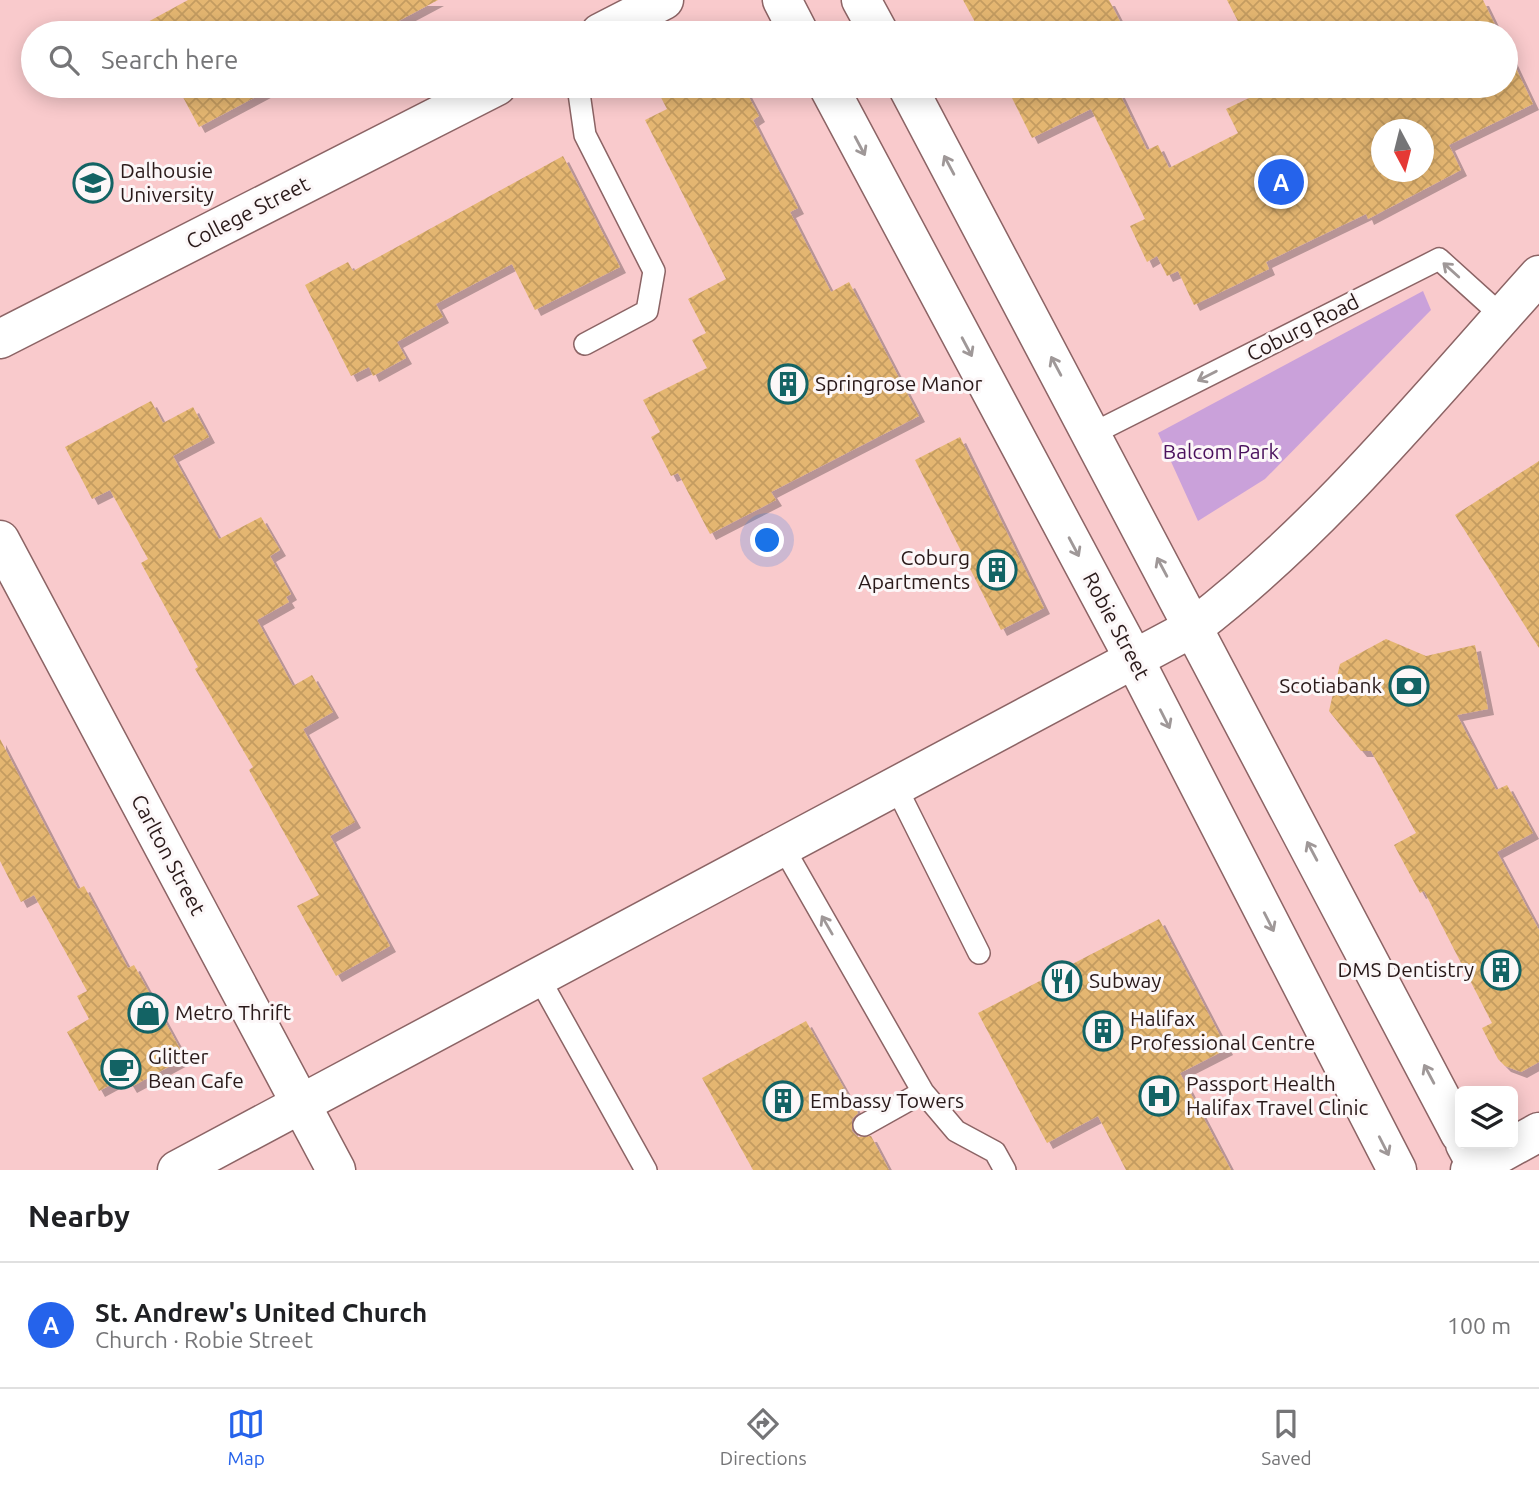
<!DOCTYPE html>
<meta charset="utf-8">
<style>
:root{--surface:#fff;--page:#f2f2f2;--text:#202124;--muted:#757577;--line:#e0e0e0;--accent:#2563eb}
body{margin:0;font-family:Ubuntu,sans-serif;background:var(--page);color:var(--text)}
.controls{position:absolute;right:21px;bottom:21px;display:grid;overflow:hidden;border-radius:10px;box-shadow:0 4px 18px #0003}
.controls button{width:63px;height:63px;display:grid;place-items:center;padding:0;border:0;border-bottom:2px solid var(--line);background:var(--surface);color:var(--text);font:35px sans-serif}
.compass{position:absolute;left:1371px;top:119px;width:63px;height:63px;border-radius:50%;background:var(--surface);box-shadow:0 4px 18px #0003;rotate:173deg}
.you{position:absolute;left:768px;top:541px;width:24px;height:24px;margin:-18px;border:5px solid #fff;border-radius:50%;background:#1a73e8;box-shadow:0 0 0 10px #1a73e833}
.badge{display:grid;place-items:center;width:46px;height:46px;border-radius:50%;background:var(--accent);color:#fff;font-size:23px;font-weight:700}
.pin{position:absolute;translate:-50% -50%;border:4px solid #fff;box-shadow:0 2px 7px #0006}
.list{margin:0;padding:0;list-style:none}
h2{display:flex;justify-content:space-between;align-items:center;height:91px;margin:0;padding:0 28px;font-size:30px}
h2 small{font-size:23px;font-weight:400;color:var(--muted)}
.list li{display:grid;grid-template-columns:46px 1fr auto;gap:21px;align-items:center;box-sizing:border-box;height:126px;padding:0 28px;border-top:2px solid var(--line)}
.list b{display:block;font-size:26px;white-space:nowrap}
.list p{margin:0;font-size:23px;white-space:nowrap;color:var(--muted)}
.list em{font-size:23px;font-style:normal;color:var(--muted)}
.icon{flex:none;width:38px;height:38px;fill:none;stroke:currentColor;stroke-width:2;stroke-linecap:round;stroke-linejoin:round}
.map{position:relative;flex:none;width:1539px;height:1170px;overflow:hidden}
.search{position:absolute;background:var(--surface);box-shadow:0 4px 18px #0003;left:21px;right:21px;top:21px;height:77px;display:flex;align-items:center;gap:18px;box-sizing:border-box;padding:0 24px;border-radius:38px;color:var(--muted);font-size:26px}
.sheet{height:217px;background:var(--surface)}
nav{display:flex;justify-content:space-around;align-items:center;box-sizing:border-box;height:98px;border-top:2px solid var(--line);background:var(--surface);font-size:19px;color:var(--muted)}
nav a{display:grid;justify-items:center;gap:4px}
nav .on{color:var(--accent)}
.map>svg:first-child{display:block}
</style>
<div class="map">
<svg width="1539" height="1170" viewBox="0 0 1539 1170">
<defs>
<pattern id="building-cross-hatch" width="8" height="8" patternUnits="userSpaceOnUse" patternTransform="scale(1.75)"><rect width="8" height="8" fill="#e4b671"/><path d="M0 0l8 8M0 8l8-8" fill="none" stroke="#c49c61"/></pattern>
<filter id="shadow"><feDropShadow dx="6" dy="6" stdDeviation="0" flood-color="#0004"/></filter>
</defs>
<rect width="100%" height="100%" fill="#f9cacc"/>
<path fill="#caa1da" d="M 1423,291 L 1431,310 L 1265,479 L 1198,521 L 1158,433 Z"/>
<path fill="url(#building-cross-hatch)" fill-rule="evenodd" filter="url(#shadow)" d="M 188,0 L 438,0 L 376,33 L 148,33 L 144,24 Z
M 963,0 L 1109,0 L 1126,33 L 981,33 Z
M 1227,0 L 1483,0 L 1499,33 L 1244,33 Z
M 1506,47 L 1533,104 L 1449,145 L 1461,170 L 1368,219 L 1366,214 L 1266,262 L 1269,269 L 1194,305 L 1178,271 L 1167,276 L 1157,256 L 1147,262 L 1130,226 L 1145,219 L 1091,109 L 1032,138 L 1010,94 L 1027,86 L 1116,86 L 1147,150 L 1158,145 L 1169,168 L 1238,133 L 1226,109 L 1274,86 L 1506,86 ZM 1382,130 L 1424,130 L 1424,172 L 1382,172 Z
M 177,86 L 276,86 L 199,127 Z
M 655,86 L 743,86 L 759,116 L 753,120 L 798,208 L 790,212 L 814,259 L 831,292 L 849,282 L 919,416 L 771,492 L 776,500 L 710,534 L 678,473 L 671,476 L 651,437 L 660,432 L 643,400 L 707,368 L 692,340 L 706,333 L 688,299 L 726,279 L 645,120 L 667,109 Z
M 563,156 L 620,267 L 535,310 L 512,264 L 436,304 L 443,317 L 397,342 L 406,358 L 373,376 L 369,367 L 351,376 L 305,285 L 348,262 L 353,271 Z
M 151,401 L 163,423 L 193,407 L 209,437 L 173,456 L 219,539 L 261,517 L 280,550 L 270,556 L 291,594 L 286,597 L 289,602 L 257,620 L 293,686 L 312,675 L 333,712 L 303,729 L 355,822 L 330,836 L 390,946 L 336,976 L 297,906 L 319,895 L 249,770 L 253,767 L 195,669 L 198,667 L 141,563 L 148,559 L 110,490 L 92,499 L 65,447 Z
M 960,437 L 1044,608 L 1001,630 L 915,460 Z
M 1539,461 L 1539,648 L 1455,515 Z
M 1386,639 L 1426,656 L 1475,645 L 1488,709 L 1457,715 L 1496,790 L 1507,785 L 1533,833 L 1497,852 L 1539,930 L 1539,1062 L 1521,1072 L 1505,1066 L 1498,1059 L 1482,1028 L 1492,1023 L 1424,891 L 1420,893 L 1394,845 L 1416,833 L 1371,751 L 1361,751 L 1329,711 L 1340,664 Z
M 0,739 L 78,889 L 84,886 L 128,968 L 134,965 L 185,1058 L 131,1087 L 125,1077 L 99,1091 L 67,1032 L 89,1019 L 77,996 L 87,991 L 34,895 L 21,902 L 0,861 Z
M 1159,919 L 1227,1049 L 1180,1073 L 1231,1170 L 1126,1170 L 1098,1116 L 1047,1143 L 978,1013 Z
M 806,1021 L 858,1113 L 852,1119 L 852,1131 L 858,1137 L 871,1136 L 889,1170 L 753,1170 L 702,1078 Z"/>
<g fill="none" stroke-linecap="round" stroke-linejoin="round">
<g stroke="#8c6465" stroke-width="24">
<path id="service" d="M 578,86 L 585,135 L 654,271 L 647,311 L 585,344
M 1092,434 L 1439,259 L 1502,316
M 896,787 L 979,953
M 783,847 L 923,1092
M 539,978 L 646,1170
M 864,1125 L 923,1092 L 956,1131 L 995,1152 L 1005,1170"/>
</g>
<g stroke="#8c6465" stroke-width="41">
<path id="minor" d="M 600,33 L 664,0
M 0,339 L 497,86
M 0,540 L 336,1170
M 1470,1170 L 1539,1132"/>
</g>
<g stroke="#8c6465" stroke-width="41">
<path id="tertiary" d="M 177,1170 L 1194,627 C 1324,527 1429,397 1539,275"/>
</g>
<g stroke="#8c6465" stroke-width="41">
<path id="secondary" d="M 782,0 L 799,33
M 861,0 L 879,33
M 828,86 L 1134,659 L 1397,1170
M 907,86 L 1460,1134
M 1465,1144 L 1479,1170"/>
</g>
<use href="#service" stroke="#fff" stroke-width="21"/>
<use href="#minor" stroke="#fff" stroke-width="38"/>
<use href="#tertiary" stroke="#fff" stroke-width="38"/>
<use href="#secondary" stroke="#fff" stroke-width="38"/>
</g>
<defs><path id="oneway-shaft" d="M-6 0H5M1.5-3L5.5 0L1.5 3" fill="none" stroke-width="1.6" stroke-linecap="round" stroke-linejoin="round" transform="scale(1.75)"/></defs>
<g stroke="#9f9898">
<use href="#oneway-shaft" transform="translate(860 146) rotate(62)"/>
<use href="#oneway-shaft" transform="translate(949 165) rotate(-118)"/>
<use href="#oneway-shaft" transform="translate(1451 270) rotate(-138)"/>
<use href="#oneway-shaft" transform="translate(967 347) rotate(62)"/>
<use href="#oneway-shaft" transform="translate(1056 366) rotate(-118)"/>
<use href="#oneway-shaft" transform="translate(1207 376) rotate(153)"/>
<use href="#oneway-shaft" transform="translate(1074 547) rotate(62)"/>
<use href="#oneway-shaft" transform="translate(1162 567) rotate(-118)"/>
<use href="#oneway-shaft" transform="translate(1165 719) rotate(63)"/>
<use href="#oneway-shaft" transform="translate(1312 851) rotate(-118)"/>
<use href="#oneway-shaft" transform="translate(1269 922) rotate(63)"/>
<use href="#oneway-shaft" transform="translate(827 925) rotate(-120)"/>
<use href="#oneway-shaft" transform="translate(1429 1074) rotate(-118)"/>
<use href="#oneway-shaft" transform="translate(1384 1146) rotate(63)"/>
</g>
<defs>
<g id="university-ring" transform="scale(2.0125)"><circle r="9.5" fill="#fcf7f8" stroke="#136364" stroke-width="1.5"/><path d="M0-5L7-2L0 1L-7-2ZM-4 1L0 2.5L4 1V4Q0 6-4 4Z" fill="#136364"/></g>
<g id="building-ring" transform="scale(2.0125)"><circle r="9.5" fill="#fcf7f8" stroke="#136364" stroke-width="1.5"/><path d="M-4-6H4V6H1V3H-1V6H-4ZM-2.5-4.3h1.7v1.8h-1.7ZM.8-4.3h1.7v1.8H.8ZM-2.5-1h1.7V.8h-1.7ZM.8-1h1.7V.8H.8Z" fill="#136364"/></g>
<g id="bank-ring" transform="scale(2.0125)"><circle r="9.5" fill="#fcf7f8" stroke="#136364" stroke-width="1.5"/><path d="M-6-4H6V4H-6ZM0-2.3a2.3 2.3 0 1 0 0 4.6a2.3 2.3 0 1 0 0-4.6Z" fill="#136364"/></g>
<g id="restaurant-ring" transform="scale(2.0125)"><circle r="9.5" fill="#fcf7f8" stroke="#136364" stroke-width="1.5"/><path d="M-5-6h1v4h1v-4h1v4h1v-4h1v5L-1.5 .5V6h-2V.5L-5-1ZM5-6V6H3V1.5H1.5Q1.5-4 5-6Z" fill="#136364"/></g>
<g id="shop-ring" transform="scale(2.0125)"><circle r="9.5" fill="#fcf7f8" stroke="#136364" stroke-width="1.5"/><path d="M-5-2.5h2.3a2.7 3.5 0 0 1 5.4 0H5L5.5 6h-11ZM-1.5-2.5h3a1.5 2.3 0 0 0-3 0Z" fill="#136364"/></g>
<g id="cafe-ring" transform="scale(2.0125)"><circle r="9.5" fill="#fcf7f8" stroke="#136364" stroke-width="1.5"/><path d="M-5.5-4.5H6V0H3Q3 3.5 0 3.5H-2.5Q-5.5 3.5-5.5 0ZM3-3.2v2h1.7v-2ZM-6 4.5H4V6H-6Z" fill="#136364"/></g>
<g id="hospital-ring" transform="scale(2.0125)"><circle r="9.5" fill="#fcf7f8" stroke="#136364" stroke-width="1.5"/><path d="M-5-5h3v3.5h4V-5h3V5h-3V1.5h-4V5h-3Z" fill="#136364"/></g>
</defs>
<g fill-rule="evenodd">
<use href="#university-ring" x="93" y="183"/>
<use href="#building-ring" x="788" y="384"/>
<use href="#building-ring" x="997" y="570"/>
<use href="#bank-ring" x="1409" y="686"/>
<use href="#building-ring" x="1501" y="970"/>
<use href="#restaurant-ring" x="1062" y="981"/>
<use href="#shop-ring" x="148" y="1013"/>
<use href="#building-ring" x="1103" y="1031"/>
<use href="#cafe-ring" x="121" y="1069"/>
<use href="#hospital-ring" x="1159" y="1096"/>
<use href="#building-ring" x="783" y="1101"/>
</g>
<g text-anchor="middle" stroke-width="6" stroke-linejoin="round" paint-order="stroke">
<g font-size="21" fill="#291919" stroke="#fcf7f8" text-anchor="start">
<text x="120" y="178">Dalhousie<tspan x="120" dy="24">University</tspan></text>
<text x="815" y="391">Springrose Manor</text>
<text x="970" y="565" text-anchor="end">Coburg<tspan x="970" dy="24">Apartments</tspan></text>
<text x="1382" y="693" text-anchor="end">Scotiabank</text>
<text x="1474" y="977" text-anchor="end">DMS Dentistry</text>
<text x="1089" y="988">Subway</text>
<text x="175" y="1020">Metro Thrift</text>
<text x="1130" y="1026">Halifax<tspan x="1130" dy="24">Professional Centre</tspan></text>
<text x="148" y="1064">Glitter<tspan x="148" dy="24">Bean Cafe</tspan></text>
<text x="1186" y="1091">Passport Health<tspan x="1186" dy="24">Halifax Travel Clinic</tspan></text>
<text x="810" y="1108">Embassy Towers</text>
</g>
<g font-size="21" fill="#291919" stroke="#fcf7f8">
<text transform="translate(248 213) rotate(-27)" y="7">College Street</text>
<text transform="translate(1303 328) rotate(-27)" y="7">Coburg Road</text>
<text transform="translate(1116 626) rotate(62)" y="7">Robie Street</text>
<text transform="translate(168 855) rotate(62)" y="7">Carlton Street</text>
</g>
<g font-size="21" fill="#4a115d" stroke="#fcf7f8">
<text x="1221" y="459">Balcom Park</text>
</g>
</g>
</svg>
<div class="controls">
<button><svg class="icon" aria-label="layers" viewBox="0 0 24 24"><path d="M12 4l9 5-9 5-9-5zM3 14l9 5 9-5"/></svg></button>
</div>
<svg class="compass" viewBox="-18 -18 36 36"><path d="M0-13l5 13h-10z" fill="#e53935"/><path d="M0 13l5-13h-10z" fill="#757577"/></svg>
<div class="you"></div>
<div class="pin badge" style="left:1281px;top:182px">A</div>
<div class="search"><svg class="icon" aria-label="search" viewBox="0 0 24 24"><circle cx="10" cy="10" r="6"/><path d="M15 15l6 6"/></svg>Search here</div>
</div>
<section class="sheet">
<h2>Nearby<small></small></h2>
<ul class="list">
<li><span class="badge">A</span><div><b>St. Andrew's United Church</b><p>Church · Robie Street</p></div><em>100 m</em></li>
</ul>
</section>
<nav>
<a class="on"><svg class="icon" aria-label="map" viewBox="0 0 24 24"><path d="M3 6l6-2 6 2 6-2v14l-6 2-6-2-6 2zM9 4v14M15 6v14"/></svg>Map</a>
<a><svg class="icon" aria-label="directions" viewBox="0 0 24 24"><path d="M12 3l9 9-9 9-9-9zM9 14v-3h6M13 9l2 2-2 2"/></svg>Directions</a>
<a><svg class="icon" aria-label="saved" viewBox="0 0 24 24"><path d="M7 4h10v16l-5-4-5 4z"/></svg>Saved</a>
</nav>
